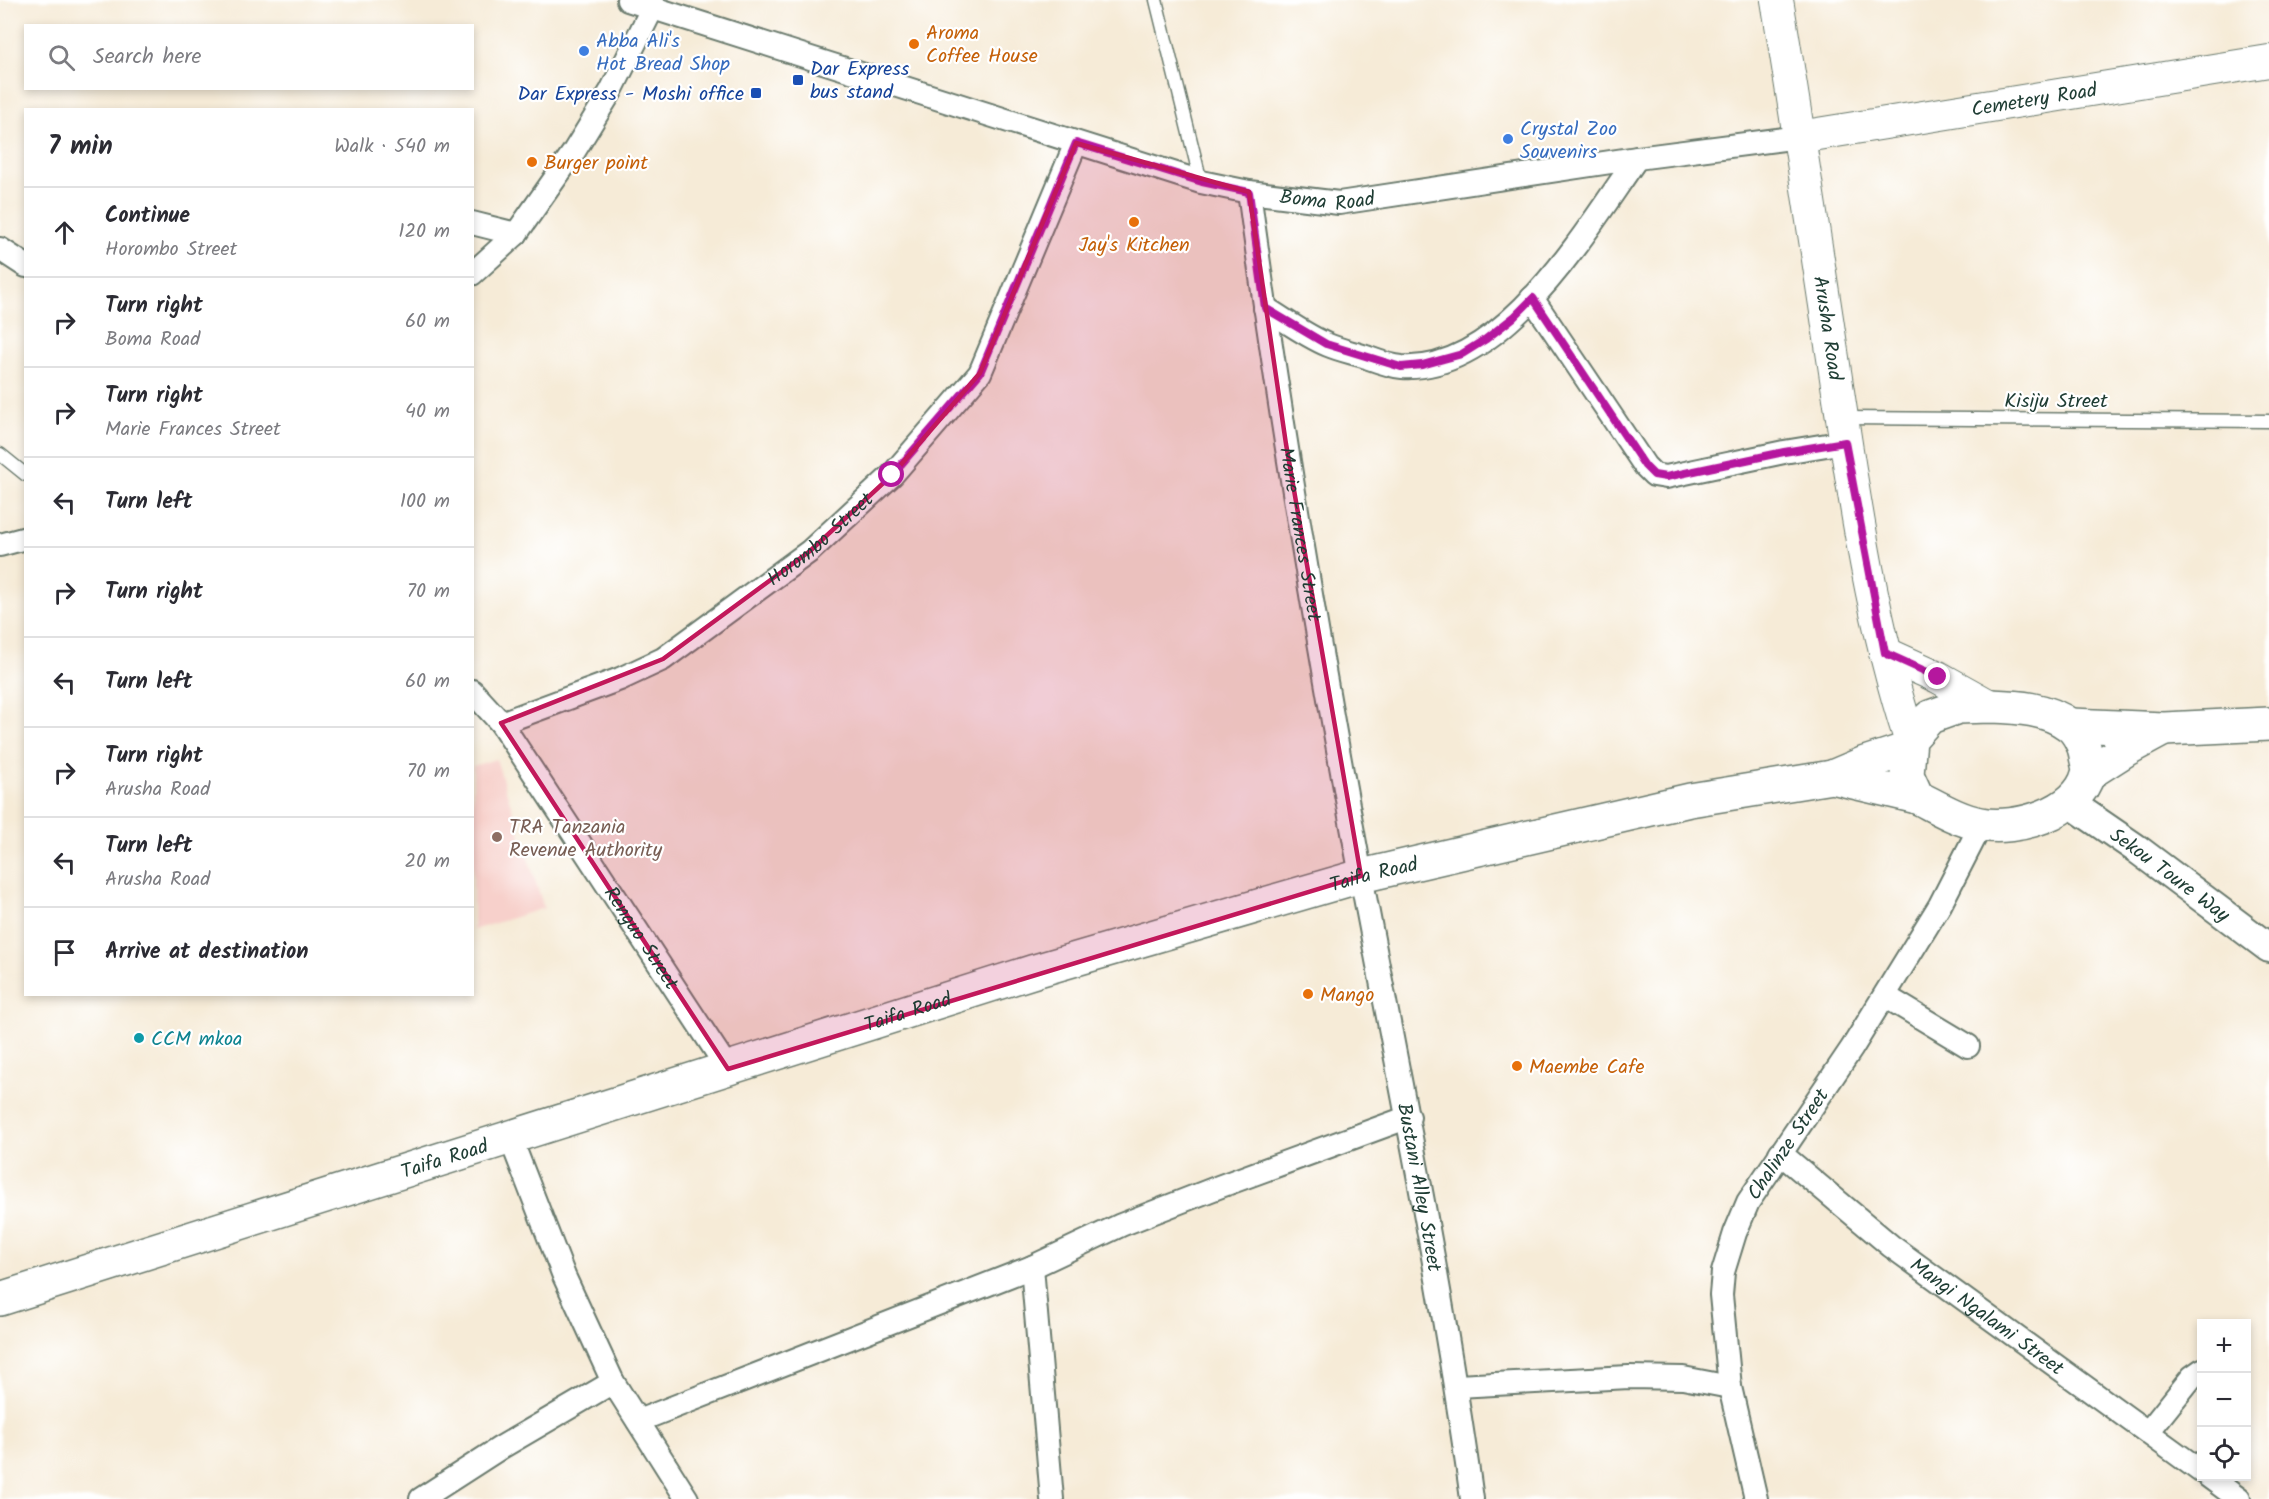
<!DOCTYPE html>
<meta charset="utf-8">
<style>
:root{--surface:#fff;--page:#f2f2f3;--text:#2b2b33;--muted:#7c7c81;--line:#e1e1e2}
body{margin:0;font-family:Kalam,sans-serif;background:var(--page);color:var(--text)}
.controls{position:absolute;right:18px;bottom:18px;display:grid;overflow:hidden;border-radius:0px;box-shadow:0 3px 9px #0003}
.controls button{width:54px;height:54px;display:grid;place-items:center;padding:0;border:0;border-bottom:2px solid var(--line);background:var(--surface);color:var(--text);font:30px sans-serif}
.stop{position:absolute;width:18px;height:18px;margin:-14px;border:4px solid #b5179e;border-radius:50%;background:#fff}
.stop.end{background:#b5179e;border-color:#fff;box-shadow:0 2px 6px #0008}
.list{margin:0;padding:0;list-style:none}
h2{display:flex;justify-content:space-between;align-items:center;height:78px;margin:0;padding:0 24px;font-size:26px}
h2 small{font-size:20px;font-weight:400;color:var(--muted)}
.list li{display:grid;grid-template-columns:39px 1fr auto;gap:18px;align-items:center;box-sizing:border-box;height:90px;padding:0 24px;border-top:2px solid var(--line)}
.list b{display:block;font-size:22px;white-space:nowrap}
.list p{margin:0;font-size:20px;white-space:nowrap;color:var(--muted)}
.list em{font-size:20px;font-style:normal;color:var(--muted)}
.icon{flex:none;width:33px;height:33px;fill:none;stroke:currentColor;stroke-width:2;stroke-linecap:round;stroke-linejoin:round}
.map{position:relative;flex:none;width:2269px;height:1499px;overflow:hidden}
.search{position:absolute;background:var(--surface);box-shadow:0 3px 9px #0003;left:24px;top:24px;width:450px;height:66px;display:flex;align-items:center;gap:15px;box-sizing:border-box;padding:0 21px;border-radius:0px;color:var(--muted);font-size:22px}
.panel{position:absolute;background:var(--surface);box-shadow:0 3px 9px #0003;left:24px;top:108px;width:450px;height:888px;border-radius:0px}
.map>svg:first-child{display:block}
</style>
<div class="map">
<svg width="2269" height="1499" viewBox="0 0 2269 1499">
<rect width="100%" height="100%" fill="#fff"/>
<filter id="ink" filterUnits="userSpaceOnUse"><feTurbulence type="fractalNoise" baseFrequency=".0167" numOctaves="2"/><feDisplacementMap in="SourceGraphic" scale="12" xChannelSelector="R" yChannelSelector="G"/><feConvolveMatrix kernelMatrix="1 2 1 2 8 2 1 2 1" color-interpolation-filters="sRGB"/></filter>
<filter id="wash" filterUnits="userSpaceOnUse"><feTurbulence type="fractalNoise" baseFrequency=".008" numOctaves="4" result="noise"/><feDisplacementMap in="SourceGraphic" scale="24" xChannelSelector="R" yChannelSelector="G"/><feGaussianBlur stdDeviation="1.35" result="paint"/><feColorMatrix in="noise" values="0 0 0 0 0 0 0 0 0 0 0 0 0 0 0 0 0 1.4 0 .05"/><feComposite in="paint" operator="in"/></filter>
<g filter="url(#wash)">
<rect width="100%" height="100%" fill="#f6ebd7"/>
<path fill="#f7d0cb" d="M 496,759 L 544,908 L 473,930 L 473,766 Z"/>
</g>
<g filter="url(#ink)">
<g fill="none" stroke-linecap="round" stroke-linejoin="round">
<g stroke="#6a7a6d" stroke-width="15">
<path id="service" d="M 1156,0 L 1201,182
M 1843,418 L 2269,421
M 0,454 L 26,475"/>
</g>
<g stroke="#6a7a6d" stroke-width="26">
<g id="minor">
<path id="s1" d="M 628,0 L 1201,182 L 1249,192 L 1339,203 L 1637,158 L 1799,137"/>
<path id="s2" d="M 1249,192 C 1280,421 1319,649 1361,876 C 1400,1083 1443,1290 1472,1499"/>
<path d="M 472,223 L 516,234"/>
<path d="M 0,249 L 26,266"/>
<path d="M 472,274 L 516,234 L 573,153 L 611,91 L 653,7"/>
<path d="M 1532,298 L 1645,466 L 1654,475 L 1666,477 L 1784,452 L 1845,442"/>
<path d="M 1265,308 C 1285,320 1306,336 1328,345 C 1340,350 1354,353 1366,357 C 1377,361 1390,366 1402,367 C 1503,373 1586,230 1637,158"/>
<path d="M 0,545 L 26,538"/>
<path id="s3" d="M 472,691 L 501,723 L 728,1069"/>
<path id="s4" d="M 501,723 L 620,679 L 663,659 L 810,551 L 892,475 L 980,373 L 1076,143"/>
<path d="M 1885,996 L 1968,1046"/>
<path d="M 510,1137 L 564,1276 L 613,1382 L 687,1499"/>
<path id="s5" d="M 1780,1153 L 1891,1246 L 2202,1472"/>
<path d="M 1032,1267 L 1052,1499"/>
<path d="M 1457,1386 L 1629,1377 L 1683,1378 L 1730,1387"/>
<path d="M 638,1421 L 1032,1267 L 1121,1225 L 1221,1186 L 1409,1117"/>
<path d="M 2148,1432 L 2192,1377 L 2202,1370"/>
<path d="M 2208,1476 L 2239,1499"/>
<path d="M 421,1499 L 500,1448 L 613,1382"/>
<path id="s6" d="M 1756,1499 L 1730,1387 L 1721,1295 L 1723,1272 L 1735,1233 L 1748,1202 L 1852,1048 L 1940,905 L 1981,825"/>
</g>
</g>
<g stroke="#6a7a6d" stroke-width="32">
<g id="tertiary">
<path id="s7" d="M 2070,803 L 2137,849 L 2269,948"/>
</g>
</g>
<g stroke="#6a7a6d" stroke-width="34">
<g id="secondary">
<path id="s8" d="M 1777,0 C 1798,126 1817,252 1836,378 C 1854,498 1872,623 1910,739"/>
<path id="s9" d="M 1799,137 L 2269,61"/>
<path d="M 1885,653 L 1938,677 L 1990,706"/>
</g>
</g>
<g stroke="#6a7a6d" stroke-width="36">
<g id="trunk">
<path d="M 1990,706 C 2016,707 2047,708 2069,725 C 2078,731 2085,747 2086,756 C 2087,762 2090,769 2088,774 C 2078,813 2016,831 1980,824 C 1958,820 1937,807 1917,797 L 1907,775 L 1910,739 L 1930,717 L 1958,707 Z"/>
<path d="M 2071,725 L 2164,729 L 2269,724"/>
<path d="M 2089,773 L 2125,750 L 2162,730"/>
<path d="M 1832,777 L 1917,797"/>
<path id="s10" d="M 0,1299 L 1035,971 L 1361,876 L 1690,800 L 1832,777 L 1865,763 L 1908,749"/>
</g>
</g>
<use href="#service" stroke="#fff" stroke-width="12"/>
<use href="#minor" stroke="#fff" stroke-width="22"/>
<use href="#tertiary" stroke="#fff" stroke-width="28"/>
<use href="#secondary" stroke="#fff" stroke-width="32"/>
<use href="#trunk" stroke="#fff" stroke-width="33"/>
</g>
</g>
<g fill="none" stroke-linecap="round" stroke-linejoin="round" filter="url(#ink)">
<path stroke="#b5179e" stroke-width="8" d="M 892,475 L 980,373 L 1076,143 L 1202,182 L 1249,192 L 1265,308 L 1326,344 L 1401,367 L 1422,365 L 1462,354 L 1486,339 L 1514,317 L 1533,298 L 1645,466 L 1654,475 L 1666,477 L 1784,452 L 1845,442 L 1885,653 L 1938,677"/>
</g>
<path fill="#c2185b" fill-opacity="0.2" stroke="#c2185b" stroke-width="4.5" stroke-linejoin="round" d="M 1076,143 L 1249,192 L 1286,444 L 1361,876 L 728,1069 L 501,723 L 663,659 L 810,551 L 892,475 L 980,373 Z"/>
<g fill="#e8710a" stroke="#fff" stroke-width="2">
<circle cx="914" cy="44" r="6"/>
<circle cx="532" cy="162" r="6"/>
<circle cx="1134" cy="222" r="6"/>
<circle cx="1308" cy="994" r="6"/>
<circle cx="1517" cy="1066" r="6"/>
</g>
<g fill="#3f7fe0" stroke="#fff" stroke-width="2">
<circle cx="584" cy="51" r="6"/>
<circle cx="1508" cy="139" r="6"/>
</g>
<g fill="#1a4fb4" stroke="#fff" stroke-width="2">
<rect x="792" y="74" width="12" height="12" rx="3"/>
<rect x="750" y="87" width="12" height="12" rx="3"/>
</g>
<circle fill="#8d6e63" stroke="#fff" stroke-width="2" cx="497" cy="837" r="6"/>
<circle fill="#0f9aa8" stroke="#fff" stroke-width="2" cx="139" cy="1038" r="6"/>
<g text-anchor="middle" stroke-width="4.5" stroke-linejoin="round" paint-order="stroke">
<g font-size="20" fill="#c56008" stroke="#fff" text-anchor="start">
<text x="926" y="39">Aroma<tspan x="926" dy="23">Coffee House</tspan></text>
<text x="544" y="169">Burger point</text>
<text x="1134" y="251" text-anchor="middle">Jay's Kitchen</text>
<text x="1320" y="1001">Mango</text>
<text x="1529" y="1073">Maembe Cafe</text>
</g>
<g font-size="20" fill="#366cbe" stroke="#fff" text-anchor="start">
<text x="596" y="47">Abba Ali's<tspan x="596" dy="23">Hot Bread Shop</tspan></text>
<text x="1520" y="135">Crystal Zoo<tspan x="1520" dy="23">Souvenirs</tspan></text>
</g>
<g font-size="20" fill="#164399" stroke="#fff" text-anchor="start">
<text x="810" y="75">Dar Express<tspan x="810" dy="23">bus stand</tspan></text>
<text x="744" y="100" text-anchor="end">Dar Express - Moshi office</text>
</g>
<g font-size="20" fill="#1f3d34" stroke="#fff">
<text dy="7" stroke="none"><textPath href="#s9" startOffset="238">Cemetery Road</textPath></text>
<text dy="7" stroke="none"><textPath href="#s1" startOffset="729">Boma Road</textPath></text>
<text dy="7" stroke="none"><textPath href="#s8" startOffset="332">Arusha Road</textPath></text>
<text x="2056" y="407">Kisiju Street</text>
<text dy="7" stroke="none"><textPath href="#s2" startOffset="346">Marie Frances Street</textPath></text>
<text dy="7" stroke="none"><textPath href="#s4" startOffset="372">Horombo Street</textPath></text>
<text dy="7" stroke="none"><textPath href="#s10" startOffset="1438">Taifa Road</textPath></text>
<text dy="7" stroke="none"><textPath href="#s7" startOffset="123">Sekou Toure Way</textPath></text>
<text dy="7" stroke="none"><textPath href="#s3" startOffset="300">Renguo Street</textPath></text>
<text dy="7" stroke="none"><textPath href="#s10" startOffset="952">Taifa Road</textPath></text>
<text dy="7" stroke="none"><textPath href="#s6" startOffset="375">Chalinze Street</textPath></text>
<text dy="7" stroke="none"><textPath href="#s10" startOffset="466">Taifa Road</textPath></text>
<text dy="7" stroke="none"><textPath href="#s2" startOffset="1010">Bustani Alley Street</textPath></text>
<text dy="7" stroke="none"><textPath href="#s5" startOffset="264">Mangi Ngalami Street</textPath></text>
</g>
<g font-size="20" fill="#785e54" stroke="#fff" text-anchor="start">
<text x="509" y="833">TRA Tanzania<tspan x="509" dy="23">Revenue Authority</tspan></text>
</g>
<g font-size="20" fill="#0d838f" stroke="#fff" text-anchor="start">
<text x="151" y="1045">CCM mkoa</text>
</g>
</g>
</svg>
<div class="controls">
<button>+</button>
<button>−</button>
<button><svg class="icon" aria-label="locate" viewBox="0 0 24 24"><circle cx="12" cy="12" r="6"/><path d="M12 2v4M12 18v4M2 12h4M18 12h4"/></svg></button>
</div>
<div class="stop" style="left:892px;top:475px"></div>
<div class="stop end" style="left:1938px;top:677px"></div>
<div class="search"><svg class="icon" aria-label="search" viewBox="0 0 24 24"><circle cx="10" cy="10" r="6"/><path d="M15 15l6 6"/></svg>Search here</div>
<section class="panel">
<h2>7 min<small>Walk · 540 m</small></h2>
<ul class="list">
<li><svg class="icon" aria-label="ahead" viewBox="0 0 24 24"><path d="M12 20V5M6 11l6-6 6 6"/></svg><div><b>Continue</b><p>Horombo Street</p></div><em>120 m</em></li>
<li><svg class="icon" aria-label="right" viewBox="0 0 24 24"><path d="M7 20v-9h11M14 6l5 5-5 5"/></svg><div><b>Turn right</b><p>Boma Road</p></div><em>60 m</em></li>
<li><svg class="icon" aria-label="right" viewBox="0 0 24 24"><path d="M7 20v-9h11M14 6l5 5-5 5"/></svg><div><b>Turn right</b><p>Marie Frances Street</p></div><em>40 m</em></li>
<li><svg class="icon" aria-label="left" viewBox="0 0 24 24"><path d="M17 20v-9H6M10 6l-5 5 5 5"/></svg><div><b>Turn left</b></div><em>100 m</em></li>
<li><svg class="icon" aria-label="right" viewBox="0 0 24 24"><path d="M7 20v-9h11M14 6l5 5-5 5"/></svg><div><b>Turn right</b></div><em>70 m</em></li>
<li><svg class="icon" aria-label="left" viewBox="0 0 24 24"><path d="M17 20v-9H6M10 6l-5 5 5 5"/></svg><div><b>Turn left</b></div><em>60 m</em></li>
<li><svg class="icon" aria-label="right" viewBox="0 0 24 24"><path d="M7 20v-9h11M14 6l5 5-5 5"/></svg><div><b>Turn right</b><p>Arusha Road</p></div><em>70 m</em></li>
<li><svg class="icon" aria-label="left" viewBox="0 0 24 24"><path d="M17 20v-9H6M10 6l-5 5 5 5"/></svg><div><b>Turn left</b><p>Arusha Road</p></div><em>20 m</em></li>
<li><svg class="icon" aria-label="arrive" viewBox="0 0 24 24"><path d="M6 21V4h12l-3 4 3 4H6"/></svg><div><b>Arrive at destination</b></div></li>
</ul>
</section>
</div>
